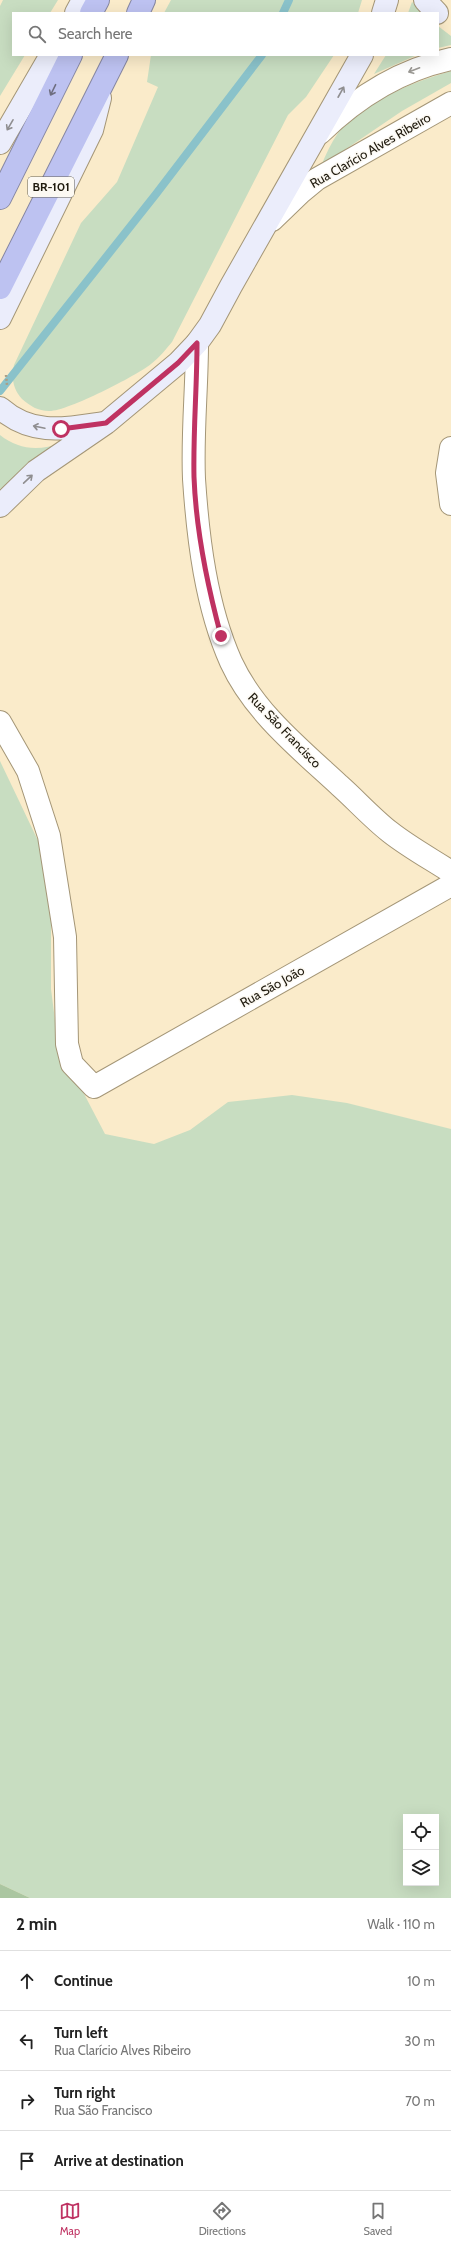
<!DOCTYPE html>
<meta charset="utf-8">
<style>
:root{--surface:#fff;--page:#f2f2f2;--text:#222;--muted:#767676;--line:#e0e0e0;--accent:#bf3262}
body{margin:0;font-family:Cabin,sans-serif;background:var(--page);color:var(--text)}
.controls{position:absolute;right:12px;bottom:12px;display:grid;overflow:hidden;border-radius:0px;box-shadow:0 4px 16px #0002}
.controls button{width:36px;height:36px;display:grid;place-items:center;padding:0;border:0;border-bottom:1px solid var(--line);background:var(--surface);color:var(--text);font:20px sans-serif}
.stop{position:absolute;width:12px;height:12px;margin:-9px;border:3px solid #bf3262;border-radius:50%;background:#fff}
.stop.end{background:#bf3262;border-color:#fff;box-shadow:0 1px 4px #0008}
.list{margin:0;padding:0;list-style:none}
h2{display:flex;justify-content:space-between;align-items:center;height:52px;margin:0;padding:0 16px;font-size:17px}
h2 small{font-size:13px;font-weight:400;color:var(--muted)}
.list li{display:grid;grid-template-columns:26px 1fr auto;gap:12px;align-items:center;box-sizing:border-box;height:60px;padding:0 16px;border-top:1px solid var(--line)}
.list b{display:block;font-size:15px;white-space:nowrap}
.list p{margin:0;font-size:13px;white-space:nowrap;color:var(--muted)}
.list em{font-size:13px;font-style:normal;color:var(--muted)}
.icon{flex:none;width:22px;height:22px;fill:none;stroke:currentColor;stroke-width:2;stroke-linecap:round;stroke-linejoin:round}
.map{position:relative;flex:none;width:451px;height:1898px;overflow:hidden}
.search{position:absolute;background:var(--surface);box-shadow:0 4px 16px #0002;left:12px;right:12px;top:12px;height:44px;display:flex;align-items:center;gap:10px;box-sizing:border-box;padding:0 14px;border-radius:0px;color:var(--muted);font-size:15px}
.sheet{height:292px;background:var(--surface)}
nav{display:flex;justify-content:space-around;align-items:center;box-sizing:border-box;height:56px;border-top:1px solid var(--line);background:var(--surface);font-size:11px;color:var(--muted)}
nav a{display:grid;justify-items:center;gap:2px}
nav .on{color:var(--accent)}
.map>svg:first-child{display:block}
</style>
<div class="map">
<svg width="451" height="1898" viewBox="0 0 451 1898">
<rect width="100%" height="100%" fill="#faebca"/>
<path fill="#c8ddc1" fill-rule="evenodd" d="M 3,0 L 58,0 L 50,13 L 13,13 L 13,55 L 25,55 L 0,96 L 0,6 Z
M 171,0 L 362,0 L 358,13 L 164,13 Z
M 412,2 L 424,13 L 408,13 Z
M 438,26 L 451,36 L 451,45 L 438,48 Z
M 151,55 L 334,55 L 306,97 L 288,115 L 172,342 C 166,349 159,358 151,364 C 136,376 66,412 49,411 C 38,411 30,406 22,399 C 13,389 11,377 14,365 L 81,223 L 117,182 L 158,87 L 147,82 Z
M 386,55 L 417,55 L 374,74 Z
M 451,71 L 451,83 L 402,111 L 321,166 C 326,154 331,143 338,133 C 363,101 414,82 451,71 Z
M 0,435 C 19,450 39,451 61,443 L 0,489 Z
M 0,761 L 42,849 L 51,907 L 51,989 L 58,1044 L 105,1134 L 154,1144 L 190,1130 L 228,1102 L 292,1095 L 347,1103 L 451,1129 L 451,1898 L 30,1898 L 0,1884 ZM 406,1817 L 436,1817 L 436,1883 L 406,1883 Z"/>
<path fill="#abc6a1" d="M 0,1884 L 30,1898 L 0,1898 Z"/>
<g fill="none" stroke-linecap="round" stroke-linejoin="round">
<path stroke="#8ac2ca" stroke-width="8" d="M 283,13 L 289,0
M 0,391 L 156,194 L 262,55"/>
<g stroke="#a49677" stroke-width="24">
<path id="minor" d="M 197,343 C 197,388 192,434 194,479 C 198,539 206,606 231,662 C 254,712 299,748 339,785 C 356,800 372,818 390,832 C 409,847 431,859 451,872
M 451,448 L 447,473 L 451,504
M 0,722 L 28,771 L 49,836 L 65,937 L 67,1044 L 72,1064 L 94,1087 L 451,885"/>
</g>
<g stroke="#a49677" stroke-width="24">
<path id="tertiary" d="M 320,133 C 357,97 400,70 451,59
M 272,220 L 300,193 L 317,179 L 451,103"/>
</g>
<g stroke="#a49677" stroke-width="24">
<path id="secondary" d="M 425,0 L 437,13
M 76,13 L 83,0
M 383,13 L 387,0
M 0,143 L 51,55
M 0,318 L 92,130 L 100,98
M 0,408 C 32,436 64,429 103,423
M 0,506 L 36,471 L 106,423 L 178,363 L 197,343 L 210,325 L 231,286 L 362,55"/>
</g>
<g stroke="#8687a2" stroke-width="24">
<path id="motorway" d="M 91,13 L 98,0
M 138,13 L 144,0
M 0,198 L 71,55
M 0,288 L 117,55"/>
</g>
<path stroke="#ab9f86" stroke-width="2.5" stroke-dasharray="2 2" stroke-linecap="butt" d="M 6,375 L 7,385"/>
<use href="#minor" stroke="#fff" stroke-width="22"/>
<use href="#tertiary" stroke="#fff" stroke-width="22"/>
<use href="#secondary" stroke="#ebedfb" stroke-width="22"/>
<use href="#motorway" stroke="#bdc2f1" stroke-width="22"/>
</g>
<defs><path id="oneway-shaft" d="M-6 0H5M1.5-3L5.5 0L1.5 3" fill="none" stroke-width="1.6" stroke-linecap="round" stroke-linejoin="round"/></defs>
<use stroke="#9a9893" href="#oneway-shaft" transform="translate(414 70) rotate(159)"/>
<use stroke="#6e6e80" href="#oneway-shaft" transform="translate(53 90) rotate(116)"/>
<g stroke="#8f8e90">
<use href="#oneway-shaft" transform="translate(341 92) rotate(-61)"/>
<use href="#oneway-shaft" transform="translate(10 125) rotate(120)"/>
<use href="#oneway-shaft" transform="translate(39 427) rotate(-168)"/>
<use href="#oneway-shaft" transform="translate(28 479) rotate(-43)"/>
</g>
<g fill="none" stroke-linecap="round" stroke-linejoin="round">
<path stroke="#bf3262" stroke-width="5" d="M 61,429 L 106,423 L 178,363 L 197,343 C 197,388 193,432 194,477 C 196,531 207,584 221,636"/>
</g>
<g text-anchor="middle" stroke-width="3" stroke-linejoin="round" paint-order="stroke">
<rect fill="#fcf9f3" stroke="#615d53" stroke-width="1" x="28" y="177" width="46" height="20" rx="3"/>
<g font-size="12" font-weight="bold" fill="#1f1a0e">
<text x="51" y="191">BR-101</text>
</g>
<g font-size="13" fill="#1f1a0e" stroke="#fcf9f3">
<text transform="translate(370 150) rotate(-30)" y="5">Rua Clarício Alves Ribeiro</text>
<text transform="translate(285 730) rotate(46)" y="5">Rua São Francisco</text>
<text transform="translate(272 986) rotate(-29)" y="5">Rua São João</text>
</g>
</g>
</svg>
<div class="controls">
<button><svg class="icon" aria-label="locate" viewBox="0 0 24 24"><circle cx="12" cy="12" r="6"/><path d="M12 2v4M12 18v4M2 12h4M18 12h4"/></svg></button>
<button><svg class="icon" aria-label="layers" viewBox="0 0 24 24"><path d="M12 4l9 5-9 5-9-5zM3 14l9 5 9-5"/></svg></button>
</div>
<div class="stop" style="left:61px;top:429px"></div>
<div class="stop end" style="left:221px;top:636px"></div>
<div class="search"><svg class="icon" aria-label="search" viewBox="0 0 24 24"><circle cx="10" cy="10" r="6"/><path d="M15 15l6 6"/></svg>Search here</div>
</div>
<section class="sheet">
<h2>2 min<small>Walk · 110 m</small></h2>
<ul class="list">
<li><svg class="icon" aria-label="ahead" viewBox="0 0 24 24"><path d="M12 20V5M6 11l6-6 6 6"/></svg><div><b>Continue</b></div><em>10 m</em></li>
<li><svg class="icon" aria-label="left" viewBox="0 0 24 24"><path d="M17 20v-9H6M10 6l-5 5 5 5"/></svg><div><b>Turn left</b><p>Rua Clarício Alves Ribeiro</p></div><em>30 m</em></li>
<li><svg class="icon" aria-label="right" viewBox="0 0 24 24"><path d="M7 20v-9h11M14 6l5 5-5 5"/></svg><div><b>Turn right</b><p>Rua São Francisco</p></div><em>70 m</em></li>
<li><svg class="icon" aria-label="arrive" viewBox="0 0 24 24"><path d="M6 21V4h12l-3 4 3 4H6"/></svg><div><b>Arrive at destination</b></div></li>
</ul>
</section>
<nav>
<a class="on"><svg class="icon" aria-label="map" viewBox="0 0 24 24"><path d="M3 6l6-2 6 2 6-2v14l-6 2-6-2-6 2zM9 4v14M15 6v14"/></svg>Map</a>
<a><svg class="icon" aria-label="directions" viewBox="0 0 24 24"><path d="M12 3l9 9-9 9-9-9zM9 14v-3h6M13 9l2 2-2 2"/></svg>Directions</a>
<a><svg class="icon" aria-label="saved" viewBox="0 0 24 24"><path d="M7 4h10v16l-5-4-5 4z"/></svg>Saved</a>
</nav>
